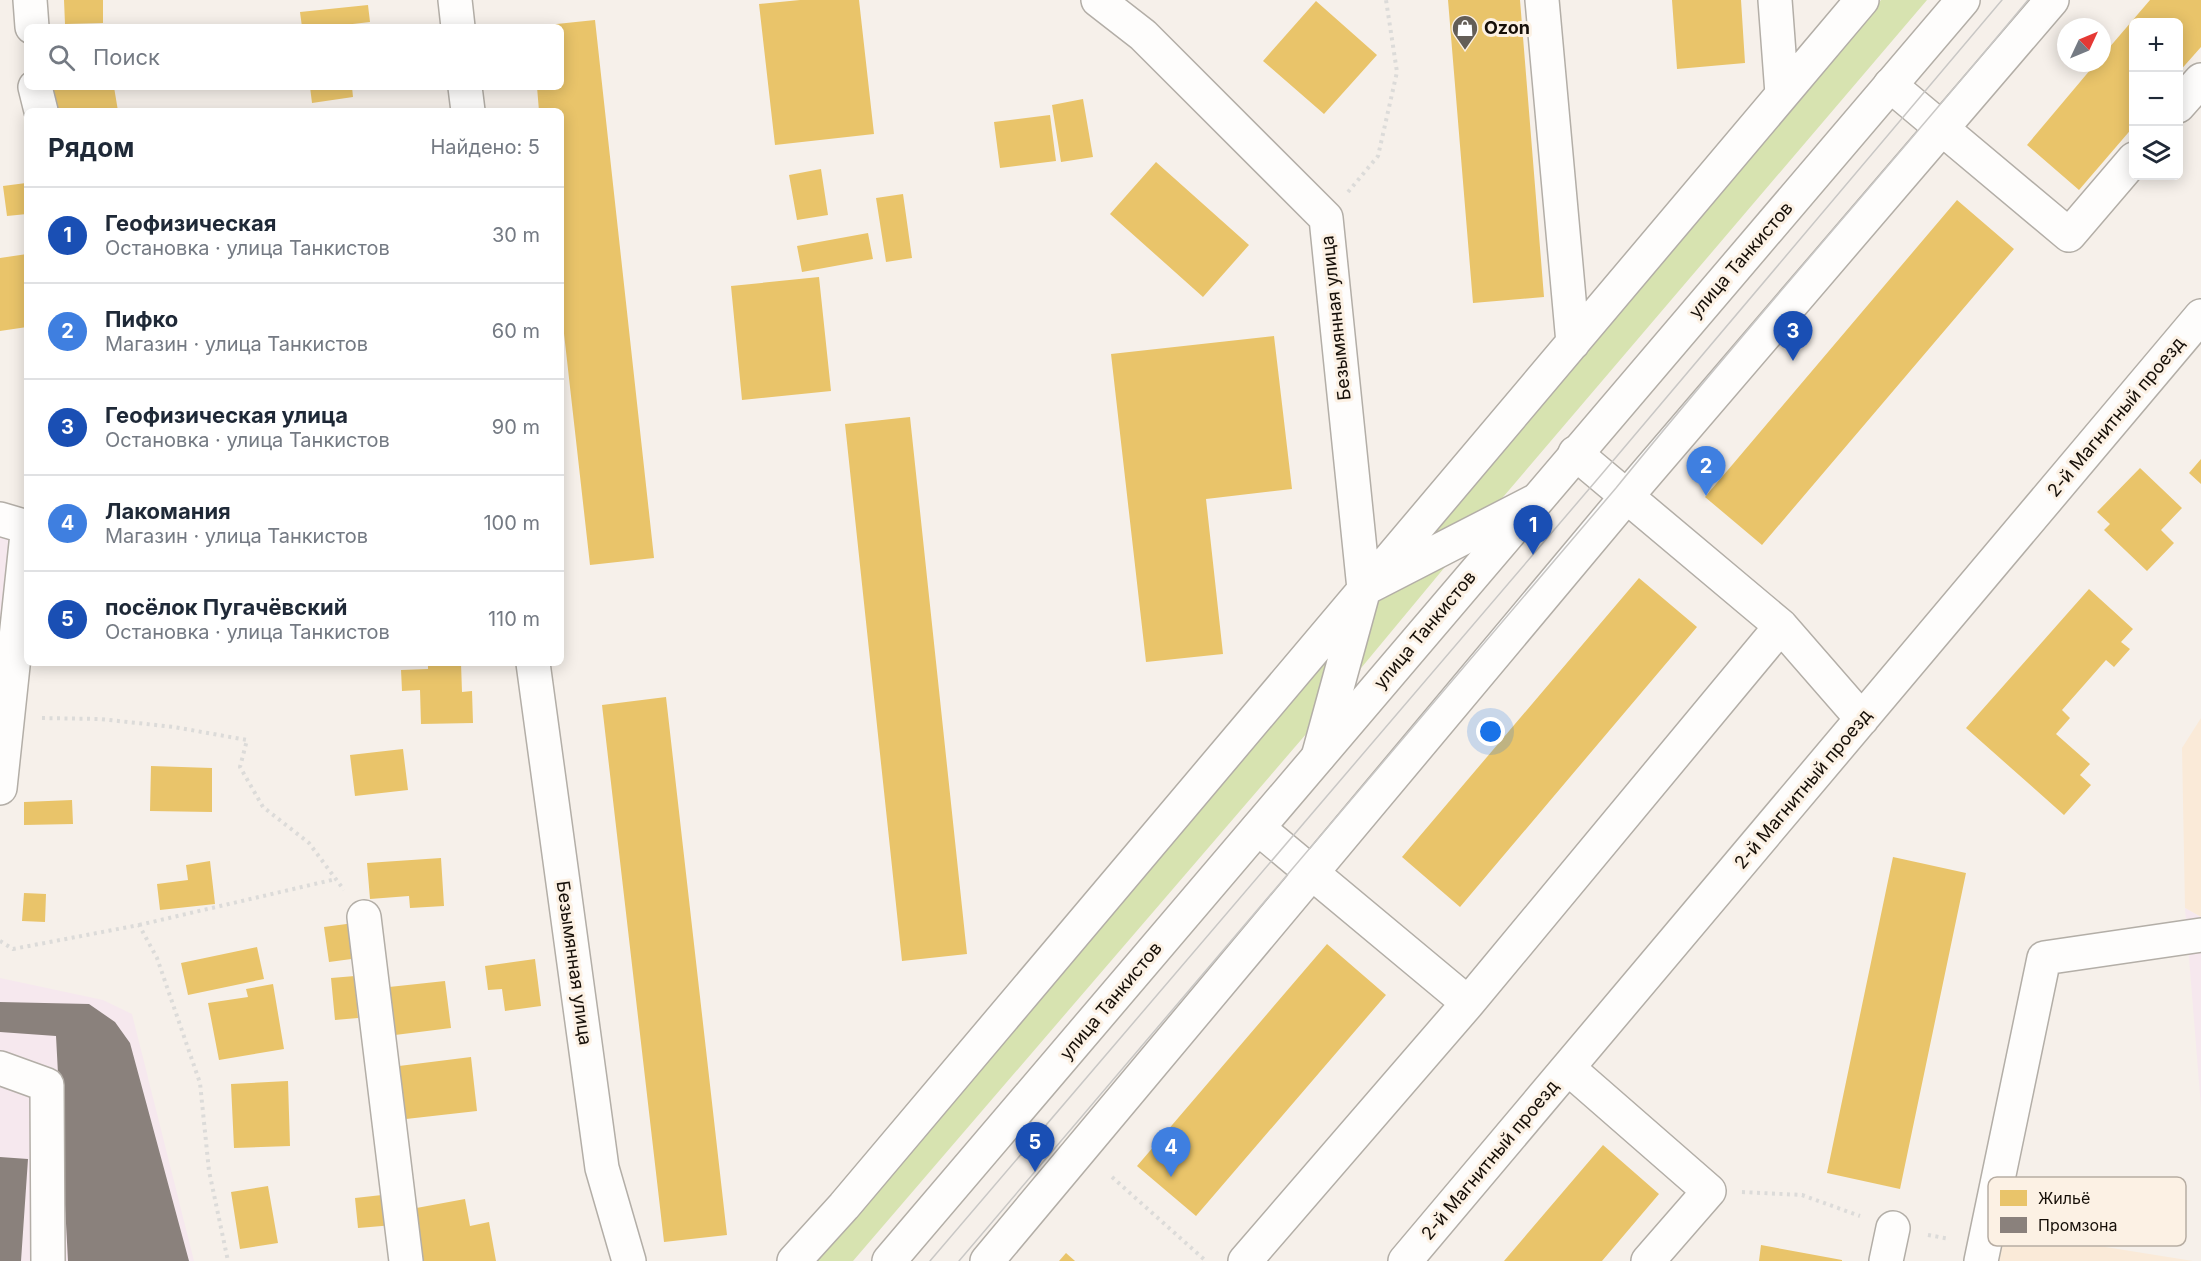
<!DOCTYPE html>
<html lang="ru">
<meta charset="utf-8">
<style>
:root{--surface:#fff;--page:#f6f6f7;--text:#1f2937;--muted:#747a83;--line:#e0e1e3;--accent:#2563eb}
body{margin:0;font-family:Inter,sans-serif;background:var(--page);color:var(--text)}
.controls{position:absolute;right:18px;top:18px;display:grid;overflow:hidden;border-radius:9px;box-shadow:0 3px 15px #0003}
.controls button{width:54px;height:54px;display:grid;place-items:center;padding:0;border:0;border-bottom:2px solid var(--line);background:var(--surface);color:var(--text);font:30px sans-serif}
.compass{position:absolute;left:2057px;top:18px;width:54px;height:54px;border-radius:50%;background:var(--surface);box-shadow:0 3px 15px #0003;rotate:46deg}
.you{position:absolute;left:1491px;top:732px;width:21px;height:21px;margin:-15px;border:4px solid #fff;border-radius:50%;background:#1a73e8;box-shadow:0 0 0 9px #1a73e833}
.badge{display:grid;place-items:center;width:39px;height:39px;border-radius:50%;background:var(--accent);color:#fff;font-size:20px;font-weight:700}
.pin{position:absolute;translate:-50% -50px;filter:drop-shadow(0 2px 3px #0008)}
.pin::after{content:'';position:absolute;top:32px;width:21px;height:18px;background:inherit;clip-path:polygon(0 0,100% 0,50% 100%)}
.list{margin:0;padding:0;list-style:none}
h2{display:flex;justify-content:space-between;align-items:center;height:78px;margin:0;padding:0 24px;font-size:26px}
h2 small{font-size:20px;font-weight:400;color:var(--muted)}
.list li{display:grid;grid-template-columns:39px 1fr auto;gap:18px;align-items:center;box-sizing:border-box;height:96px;padding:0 24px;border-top:2px solid var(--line)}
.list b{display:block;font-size:22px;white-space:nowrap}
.list p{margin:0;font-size:20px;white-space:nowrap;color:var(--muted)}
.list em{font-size:20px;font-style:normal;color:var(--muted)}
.icon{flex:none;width:33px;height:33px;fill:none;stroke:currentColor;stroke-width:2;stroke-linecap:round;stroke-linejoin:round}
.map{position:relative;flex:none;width:2201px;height:1261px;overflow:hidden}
.search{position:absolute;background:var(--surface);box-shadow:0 3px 15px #0003;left:24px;top:24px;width:540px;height:66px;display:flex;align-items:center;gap:15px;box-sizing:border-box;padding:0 21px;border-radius:9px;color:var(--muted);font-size:22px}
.panel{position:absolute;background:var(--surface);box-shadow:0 3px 15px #0003;left:24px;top:108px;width:540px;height:558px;border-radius:9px}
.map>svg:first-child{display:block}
</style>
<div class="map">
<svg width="2201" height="1261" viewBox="0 0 2201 1261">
<rect width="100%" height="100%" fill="#f6f0ea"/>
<path fill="#faead8" d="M 2201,718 L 2201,917 L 2185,908 L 2182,748 Z
M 1992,1229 L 2193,1261 L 1987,1261 Z"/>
<path fill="#f6e8ee" d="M 0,533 L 12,539 L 0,672 Z
M 2185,908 L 2201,917 L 2201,1107 Z
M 0,978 L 103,1000 L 132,1014 L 194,1261 L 0,1261 Z"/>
<path fill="#d7e3b0" d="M 1881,0 L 1927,0 L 1498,503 L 1313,726 L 853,1261 L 814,1261 L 857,1214 Z"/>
<path fill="#e9c46a" d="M 64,0 L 103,0 L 103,23 L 65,24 Z
M 800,0 L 859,0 L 874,134 L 775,145 L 759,4 Z
M 1448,0 L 1520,0 L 1544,297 L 1473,303 Z
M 1672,0 L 1741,0 L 1745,63 L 1677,69 Z
M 2150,0 L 2201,0 L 2201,47 L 2178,73 L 2178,22 L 2134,22 L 2134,126 L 2079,190 L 2027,145 L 2096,63 L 2102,63 L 2102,56 Z
M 1316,1 L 1377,55 L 1324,114 L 1263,61 Z
M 368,5 L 370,22 L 344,25 L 344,27 L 302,27 L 300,12 Z
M 595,20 L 654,558 L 590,565 L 561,307 L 561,111 L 539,111 L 537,87 L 561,87 L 561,27 L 547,25 Z
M 44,87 L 114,87 L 118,111 L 49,111 Z
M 310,87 L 352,87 L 353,97 L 312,103 Z
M 1083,99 L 1093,157 L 1061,162 L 1052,105 Z
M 1050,115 L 1056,161 L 1000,168 L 994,122 Z
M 1156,162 L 1249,245 L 1203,297 L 1110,214 Z
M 821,169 L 828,215 L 797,220 L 789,175 Z
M 26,183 L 27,214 L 7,216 L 3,186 Z
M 903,194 L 912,258 L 886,262 L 876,198 Z
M 1957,200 L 2014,249 L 1762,545 L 1705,497 Z
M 868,233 L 873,259 L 802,272 L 797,246 Z
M 27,254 L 27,327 L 0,331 L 0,258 Z
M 819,277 L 831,391 L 742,400 L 731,286 Z
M 1274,336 L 1292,489 L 1206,499 L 1223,654 L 1146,662 L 1111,354 Z
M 910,417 L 967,954 L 902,961 L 845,424 Z
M 2201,459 L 2201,484 L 2189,473 Z
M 2140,468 L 2182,508 L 2161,530 L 2174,543 L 2147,571 L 2104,530 L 2110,524 L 2097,512 Z
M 1639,578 L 1697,627 L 1460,907 L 1402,857 Z
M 2089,589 L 2133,629 L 2121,642 L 2130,649 L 2114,667 L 2106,660 L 2062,710 L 2070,718 L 2056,734 L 2090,764 L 2080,775 L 2091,785 L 2064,815 L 1966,728 Z
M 428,663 L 461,663 L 462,692 L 472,691 L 473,723 L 421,724 L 420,690 L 402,691 L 401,670 L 428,669 Z
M 666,697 L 727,1235 L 664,1242 L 602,705 Z
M 403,749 L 408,790 L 355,796 L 350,755 Z
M 151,766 L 212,768 L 212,812 L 150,811 Z
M 72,800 L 73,824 L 24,825 L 24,802 Z
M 1893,857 L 1966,873 L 1900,1189 L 1827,1173 Z
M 441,858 L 444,906 L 410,908 L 409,896 L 370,899 L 367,863 Z
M 210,861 L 215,904 L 160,910 L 157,884 L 188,880 L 186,865 Z
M 24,893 L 46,894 L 45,922 L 22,921 Z
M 354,923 L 359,958 L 329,962 L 324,927 Z
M 1327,944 L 1386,995 L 1196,1216 L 1137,1166 Z
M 257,947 L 264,979 L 188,995 L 181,963 Z
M 535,959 L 541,1006 L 505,1011 L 502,989 L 488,990 L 485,966 Z
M 355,976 L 358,1018 L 335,1020 L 331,978 Z
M 445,981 L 451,1028 L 395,1035 L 389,987 Z
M 273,984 L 284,1049 L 219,1060 L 208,1003 L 248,997 L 246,989 Z
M 471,1057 L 477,1111 L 406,1119 L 399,1066 Z
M 288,1081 L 290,1146 L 234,1148 L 231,1084 Z
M 1603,1145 L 1659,1194 L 1602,1261 L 1504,1261 Z
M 268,1186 L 278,1243 L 240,1249 L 231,1192 Z
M 391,1194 L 394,1225 L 358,1228 L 355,1198 Z
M 465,1199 L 470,1226 L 489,1222 L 496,1261 L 418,1261 L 411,1209 Z
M 1761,1245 L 1842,1260 L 1842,1261 L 1759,1261 Z
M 1066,1253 L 1075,1261 L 1059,1261 Z"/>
<path fill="#8a817c" d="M 0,1002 L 89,1004 L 115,1022 L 130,1043 L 189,1261 L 68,1261 L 56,1036 L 0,1032 Z
M 0,1157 L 28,1159 L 21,1261 L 0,1261 Z"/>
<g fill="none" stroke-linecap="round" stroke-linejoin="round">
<g stroke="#b3aea7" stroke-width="36">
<path id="minor" d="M 30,0 L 32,27
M 455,0 L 458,27
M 1098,0 L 1143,35 L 1326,218 L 1364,589
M 1542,0 L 1573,343
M 1775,0 L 1782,94
M 1890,85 L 2069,235 L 2134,159
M 35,87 L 41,111
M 465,87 L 468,111
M 2178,106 L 2201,80
M 1575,453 L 1781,626 L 1862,719
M 0,519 L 27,527
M 533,663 L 602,1168 L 629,1261
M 1318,757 L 1364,589 L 1533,502
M 0,788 L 27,534
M 1258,828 L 1468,1003
M 364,917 L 406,1261
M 0,1068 L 47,1085 L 48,1261
M 1568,1068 L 1709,1191 L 1648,1261
M 794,1261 L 844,1206 L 1862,0
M 1245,1261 L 1468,1003 L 1781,626
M 1405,1261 L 2201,316
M 1886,1261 L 1893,1228
M 1981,1261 L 2044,958 L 2201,935"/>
</g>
<g stroke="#b3aea7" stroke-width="36">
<path id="major" d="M 889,1261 C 1248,841 1604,419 1963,0
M 987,1261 L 1627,496 L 2052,0"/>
</g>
<path stroke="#dcdbd9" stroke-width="4" stroke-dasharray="3 4.5" stroke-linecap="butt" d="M 1348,192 L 1378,156 L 1397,72 L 1386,0
M 42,718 L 100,719 L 174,727 L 247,740 L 240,767 L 263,807 L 309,843 L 344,890
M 139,925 L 336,879
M 0,941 L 13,949 L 139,925 L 157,958 L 200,1083 L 209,1171 L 228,1261
M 1112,1177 L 1206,1261
M 1742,1192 L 1802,1195 L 1860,1216
M 1928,1235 L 1950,1239"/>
<use href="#minor" stroke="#fefdfc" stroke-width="33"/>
<use href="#major" stroke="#fefdfc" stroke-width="33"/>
<path stroke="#c9c7c5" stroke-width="1.5" d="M 930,1261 L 1601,475 L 2002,0
M 959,1261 L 1616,488 C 1750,323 1892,164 2028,0"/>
</g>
<defs>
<g id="shop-pin" transform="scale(1.35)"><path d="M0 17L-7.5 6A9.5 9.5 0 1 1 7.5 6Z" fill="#645e57" stroke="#fcf1e4"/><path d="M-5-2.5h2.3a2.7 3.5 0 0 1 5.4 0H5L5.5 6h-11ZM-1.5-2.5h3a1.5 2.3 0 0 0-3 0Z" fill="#fff"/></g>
</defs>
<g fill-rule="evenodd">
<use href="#shop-pin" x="1465" y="28"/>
</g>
<g text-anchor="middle" stroke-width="6" stroke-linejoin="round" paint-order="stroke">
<g font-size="18" font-weight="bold" fill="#160f08" stroke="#fcf1e4" text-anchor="start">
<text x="1484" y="34">Ozon</text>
</g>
<g font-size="18" fill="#160f08" stroke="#fcf1e4">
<text transform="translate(1741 260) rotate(-49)" y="6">улица Танкистов</text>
<text transform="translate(1336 318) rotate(-96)" y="6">Безымянная улица</text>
<text transform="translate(2116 417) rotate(-50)" y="6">2-й Магнитный проезд</text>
<text transform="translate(1425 630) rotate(-50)" y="6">улица Танкистов</text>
<text transform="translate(1803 789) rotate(-50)" y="6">2-й Магнитный проезд</text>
<text transform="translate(574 963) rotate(82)" y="6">Безымянная улица</text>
<text transform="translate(1111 1001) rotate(-50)" y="6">улица Танкистов</text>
<text transform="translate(1490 1160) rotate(-50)" y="6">2-й Магнитный проезд</text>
</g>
</g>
<rect x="1988" y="1177" width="198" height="69" rx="9" fill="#fcf1e4" stroke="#b7ada2" stroke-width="1.5"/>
<rect x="2000" y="1190" width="27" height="16" fill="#e9c46a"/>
<rect x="2000" y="1217" width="27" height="16" fill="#8a817c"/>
<g font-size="16" fill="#160f08">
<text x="2038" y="1204">Жильё</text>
<text x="2038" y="1231">Промзона</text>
</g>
</svg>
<div class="controls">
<button>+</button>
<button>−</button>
<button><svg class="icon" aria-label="layers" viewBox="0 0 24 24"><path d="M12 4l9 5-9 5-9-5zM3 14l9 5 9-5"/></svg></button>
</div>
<svg class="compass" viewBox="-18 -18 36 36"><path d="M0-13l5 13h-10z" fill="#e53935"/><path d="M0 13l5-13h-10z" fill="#747a83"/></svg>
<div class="you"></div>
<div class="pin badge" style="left:1533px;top:555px;background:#1a4fb4">1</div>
<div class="pin badge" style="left:1706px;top:496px;background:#3f7fe0">2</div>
<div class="pin badge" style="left:1793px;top:361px;background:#1a4fb4">3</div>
<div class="pin badge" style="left:1171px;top:1177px;background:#3f7fe0">4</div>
<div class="pin badge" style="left:1035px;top:1172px;background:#1a4fb4">5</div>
<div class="search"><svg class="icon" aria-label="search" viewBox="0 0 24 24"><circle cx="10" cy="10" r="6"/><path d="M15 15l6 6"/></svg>Поиск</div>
<section class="panel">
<h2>Рядом<small>Найдено: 5</small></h2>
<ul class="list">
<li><span class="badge" style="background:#1a4fb4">1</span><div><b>Геофизическая</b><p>Остановка · улица Танкистов</p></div><em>30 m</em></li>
<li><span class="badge" style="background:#3f7fe0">2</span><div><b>Пифко</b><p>Магазин · улица Танкистов</p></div><em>60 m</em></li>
<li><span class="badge" style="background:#1a4fb4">3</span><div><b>Геофизическая улица</b><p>Остановка · улица Танкистов</p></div><em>90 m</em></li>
<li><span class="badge" style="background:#3f7fe0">4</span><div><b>Лакомания</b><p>Магазин · улица Танкистов</p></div><em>100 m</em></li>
<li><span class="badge" style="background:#1a4fb4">5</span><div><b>посёлок Пугачёвский</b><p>Остановка · улица Танкистов</p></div><em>110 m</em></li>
</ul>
</section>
</div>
